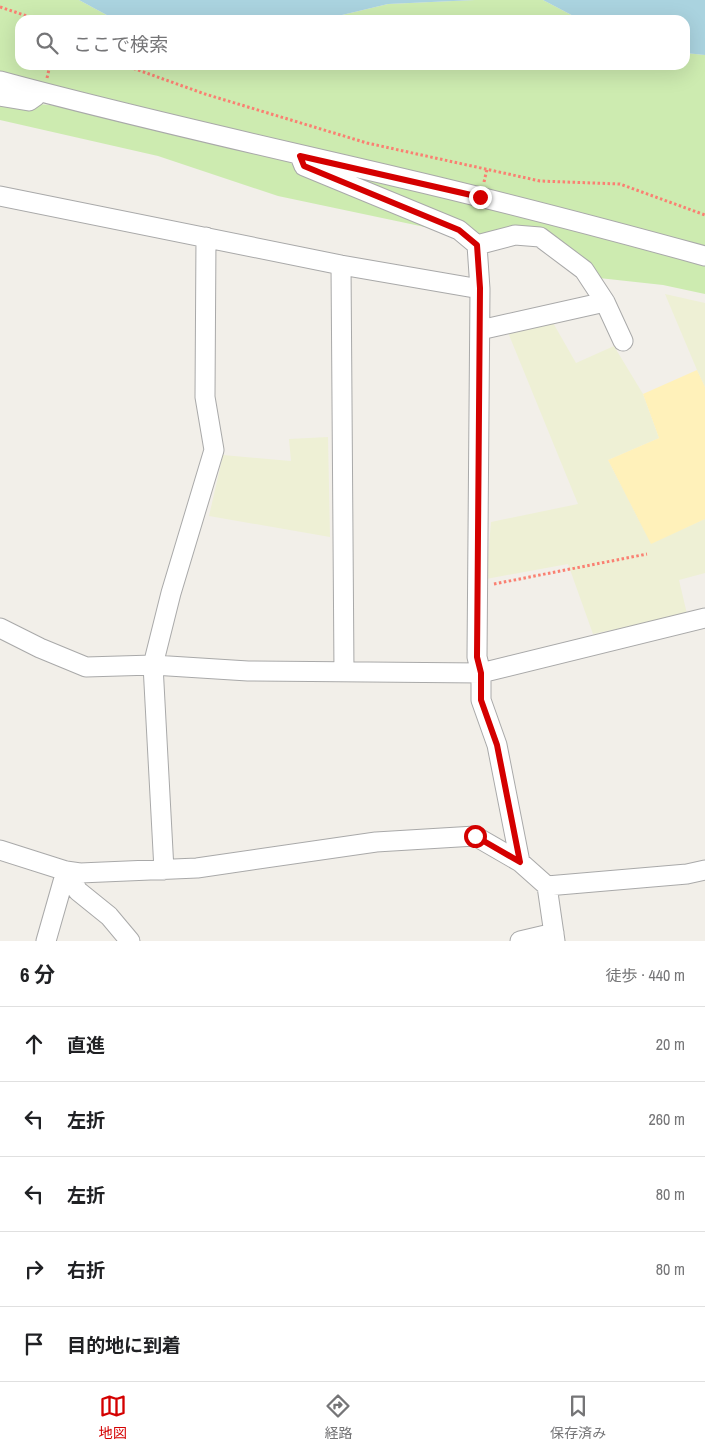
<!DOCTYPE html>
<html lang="ja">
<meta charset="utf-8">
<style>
:root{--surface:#fff;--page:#f6f6f6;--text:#202124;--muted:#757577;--line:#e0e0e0;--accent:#d40000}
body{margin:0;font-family:"Archivo Narrow","Noto Sans JP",sans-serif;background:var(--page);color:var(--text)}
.stop{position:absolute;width:15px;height:15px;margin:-11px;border:4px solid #d40000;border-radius:50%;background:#fff}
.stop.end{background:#d40000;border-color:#fff;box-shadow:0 1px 5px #0008}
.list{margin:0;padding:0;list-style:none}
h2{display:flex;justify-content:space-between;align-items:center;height:65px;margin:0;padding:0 20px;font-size:21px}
h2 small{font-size:16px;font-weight:400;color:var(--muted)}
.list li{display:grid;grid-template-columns:32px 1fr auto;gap:15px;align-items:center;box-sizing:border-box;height:75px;padding:0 20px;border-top:1px solid var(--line)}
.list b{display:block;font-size:19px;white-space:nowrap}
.list em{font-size:16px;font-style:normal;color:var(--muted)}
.icon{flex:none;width:28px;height:28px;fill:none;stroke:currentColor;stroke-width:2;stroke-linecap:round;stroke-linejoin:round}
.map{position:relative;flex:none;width:705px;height:941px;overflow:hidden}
.search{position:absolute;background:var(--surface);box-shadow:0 5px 20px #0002;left:15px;right:15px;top:15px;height:55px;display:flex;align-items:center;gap:12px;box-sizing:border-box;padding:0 18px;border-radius:15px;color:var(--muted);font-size:19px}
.sheet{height:440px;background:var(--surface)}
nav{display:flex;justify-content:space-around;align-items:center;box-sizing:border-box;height:70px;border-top:1px solid var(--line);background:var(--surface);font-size:14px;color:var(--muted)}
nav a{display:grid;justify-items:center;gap:2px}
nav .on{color:var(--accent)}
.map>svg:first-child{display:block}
</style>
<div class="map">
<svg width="705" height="941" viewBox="0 0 705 941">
<rect width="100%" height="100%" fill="#f2efe9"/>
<path fill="#eef0d5" d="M 665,294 L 705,303 L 705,387 L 697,370 Z
M 552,321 L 576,363 L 614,346 L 643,394 L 659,438 L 608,460 L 651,543 L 705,519 L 705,573 L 679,580 L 687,614 L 593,634 L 568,564 L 486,579 L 491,522 L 578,504 L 507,330 Z
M 328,437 L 330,537 L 209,516 L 223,455 L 291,461 L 289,439 Z"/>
<path fill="#cdebb0" d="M 0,0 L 79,0 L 116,20 L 20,20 L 20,65 L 685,65 L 685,53 L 705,55 L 705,247 L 0,73 Z
M 475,0 L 543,0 L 581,20 L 321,20 L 388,4 Z
M 0,100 L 59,106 L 286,160 L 320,181 L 439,230 L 278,196 L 158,156 L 0,120 Z
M 315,166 L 557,223 L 705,264 L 705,294 L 663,285 L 599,278 L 556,242 L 481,239 Z"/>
<path fill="#fff1ba" d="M 697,370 L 705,387 L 705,519 L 651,544 L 608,460 L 659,438 L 643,394 Z"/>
<path fill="#aad3df" d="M 79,0 L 475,0 L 388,4 L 321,20 L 116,20 Z
M 543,0 L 705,0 L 705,55 L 685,53 L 685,20 L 581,20 Z"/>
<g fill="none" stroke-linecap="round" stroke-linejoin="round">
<g stroke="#a9a9a9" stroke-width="21">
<path id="street" d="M 0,81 C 132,117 265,146 397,177 C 500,201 603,228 705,256
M 0,96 L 29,101 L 36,96
M 300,156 L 304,166 L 459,230 L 477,245 L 480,289 L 477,657 L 481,673 L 481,700 L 497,745 L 520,862 L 547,886 L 555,941
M 0,196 L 341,265 L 480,289
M 477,245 L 515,235 L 540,237 L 584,270 L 605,302 L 623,341
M 341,265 L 344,672
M 480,330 L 605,302
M 0,628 L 40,648 L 86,667 L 153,665 L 248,671 L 481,673 L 705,618
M 0,850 L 66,871 L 80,873 L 197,868 L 376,842 L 475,836 L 520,862
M 164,870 L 153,665 L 171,593 L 214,450 L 205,397 L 206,237
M 66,871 L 78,891 L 109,916 L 130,941
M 547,886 L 687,874 L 705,870
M 46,941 L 66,871
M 520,941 L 554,933"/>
</g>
<path stroke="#fa8072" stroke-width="3" stroke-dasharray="2.5 2.5" stroke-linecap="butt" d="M 0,7 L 39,20
M 124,65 L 205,94 L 367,143 L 540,181 L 620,184 L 705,215
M 47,78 L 50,65
M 484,182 L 487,169
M 494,584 L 647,554"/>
<use href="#street" stroke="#fff" stroke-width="19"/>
</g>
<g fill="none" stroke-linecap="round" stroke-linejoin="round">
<path stroke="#d40000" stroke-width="6" d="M 475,836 L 520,862 L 497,745 L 481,700 L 481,673 L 477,657 L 480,288 L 477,245 L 459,230 L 304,166 L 300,156 L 480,197"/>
</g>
</svg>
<div class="stop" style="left:475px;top:836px"></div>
<div class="stop end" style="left:480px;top:197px"></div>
<div class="search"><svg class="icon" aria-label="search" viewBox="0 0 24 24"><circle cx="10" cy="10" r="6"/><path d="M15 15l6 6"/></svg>ここで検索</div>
</div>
<section class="sheet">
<h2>6 分<small>徒歩 · 440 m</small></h2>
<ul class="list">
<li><svg class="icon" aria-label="ahead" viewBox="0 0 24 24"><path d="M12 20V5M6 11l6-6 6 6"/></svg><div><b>直進</b></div><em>20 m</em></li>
<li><svg class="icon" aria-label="left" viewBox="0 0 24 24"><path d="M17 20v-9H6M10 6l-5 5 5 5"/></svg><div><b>左折</b></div><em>260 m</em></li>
<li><svg class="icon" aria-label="left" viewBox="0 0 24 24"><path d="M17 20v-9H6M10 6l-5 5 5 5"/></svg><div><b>左折</b></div><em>80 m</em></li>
<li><svg class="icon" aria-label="right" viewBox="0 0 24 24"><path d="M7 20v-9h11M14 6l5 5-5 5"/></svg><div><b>右折</b></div><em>80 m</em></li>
<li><svg class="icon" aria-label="arrive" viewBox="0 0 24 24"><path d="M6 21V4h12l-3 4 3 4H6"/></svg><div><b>目的地に到着</b></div></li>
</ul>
</section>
<nav>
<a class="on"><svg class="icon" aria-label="map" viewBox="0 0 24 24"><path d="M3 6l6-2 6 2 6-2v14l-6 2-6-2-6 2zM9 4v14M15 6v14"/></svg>地図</a>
<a><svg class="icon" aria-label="directions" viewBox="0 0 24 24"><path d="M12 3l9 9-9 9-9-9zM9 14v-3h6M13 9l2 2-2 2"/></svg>経路</a>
<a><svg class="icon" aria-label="saved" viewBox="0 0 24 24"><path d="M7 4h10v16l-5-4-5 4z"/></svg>保存済み</a>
</nav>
